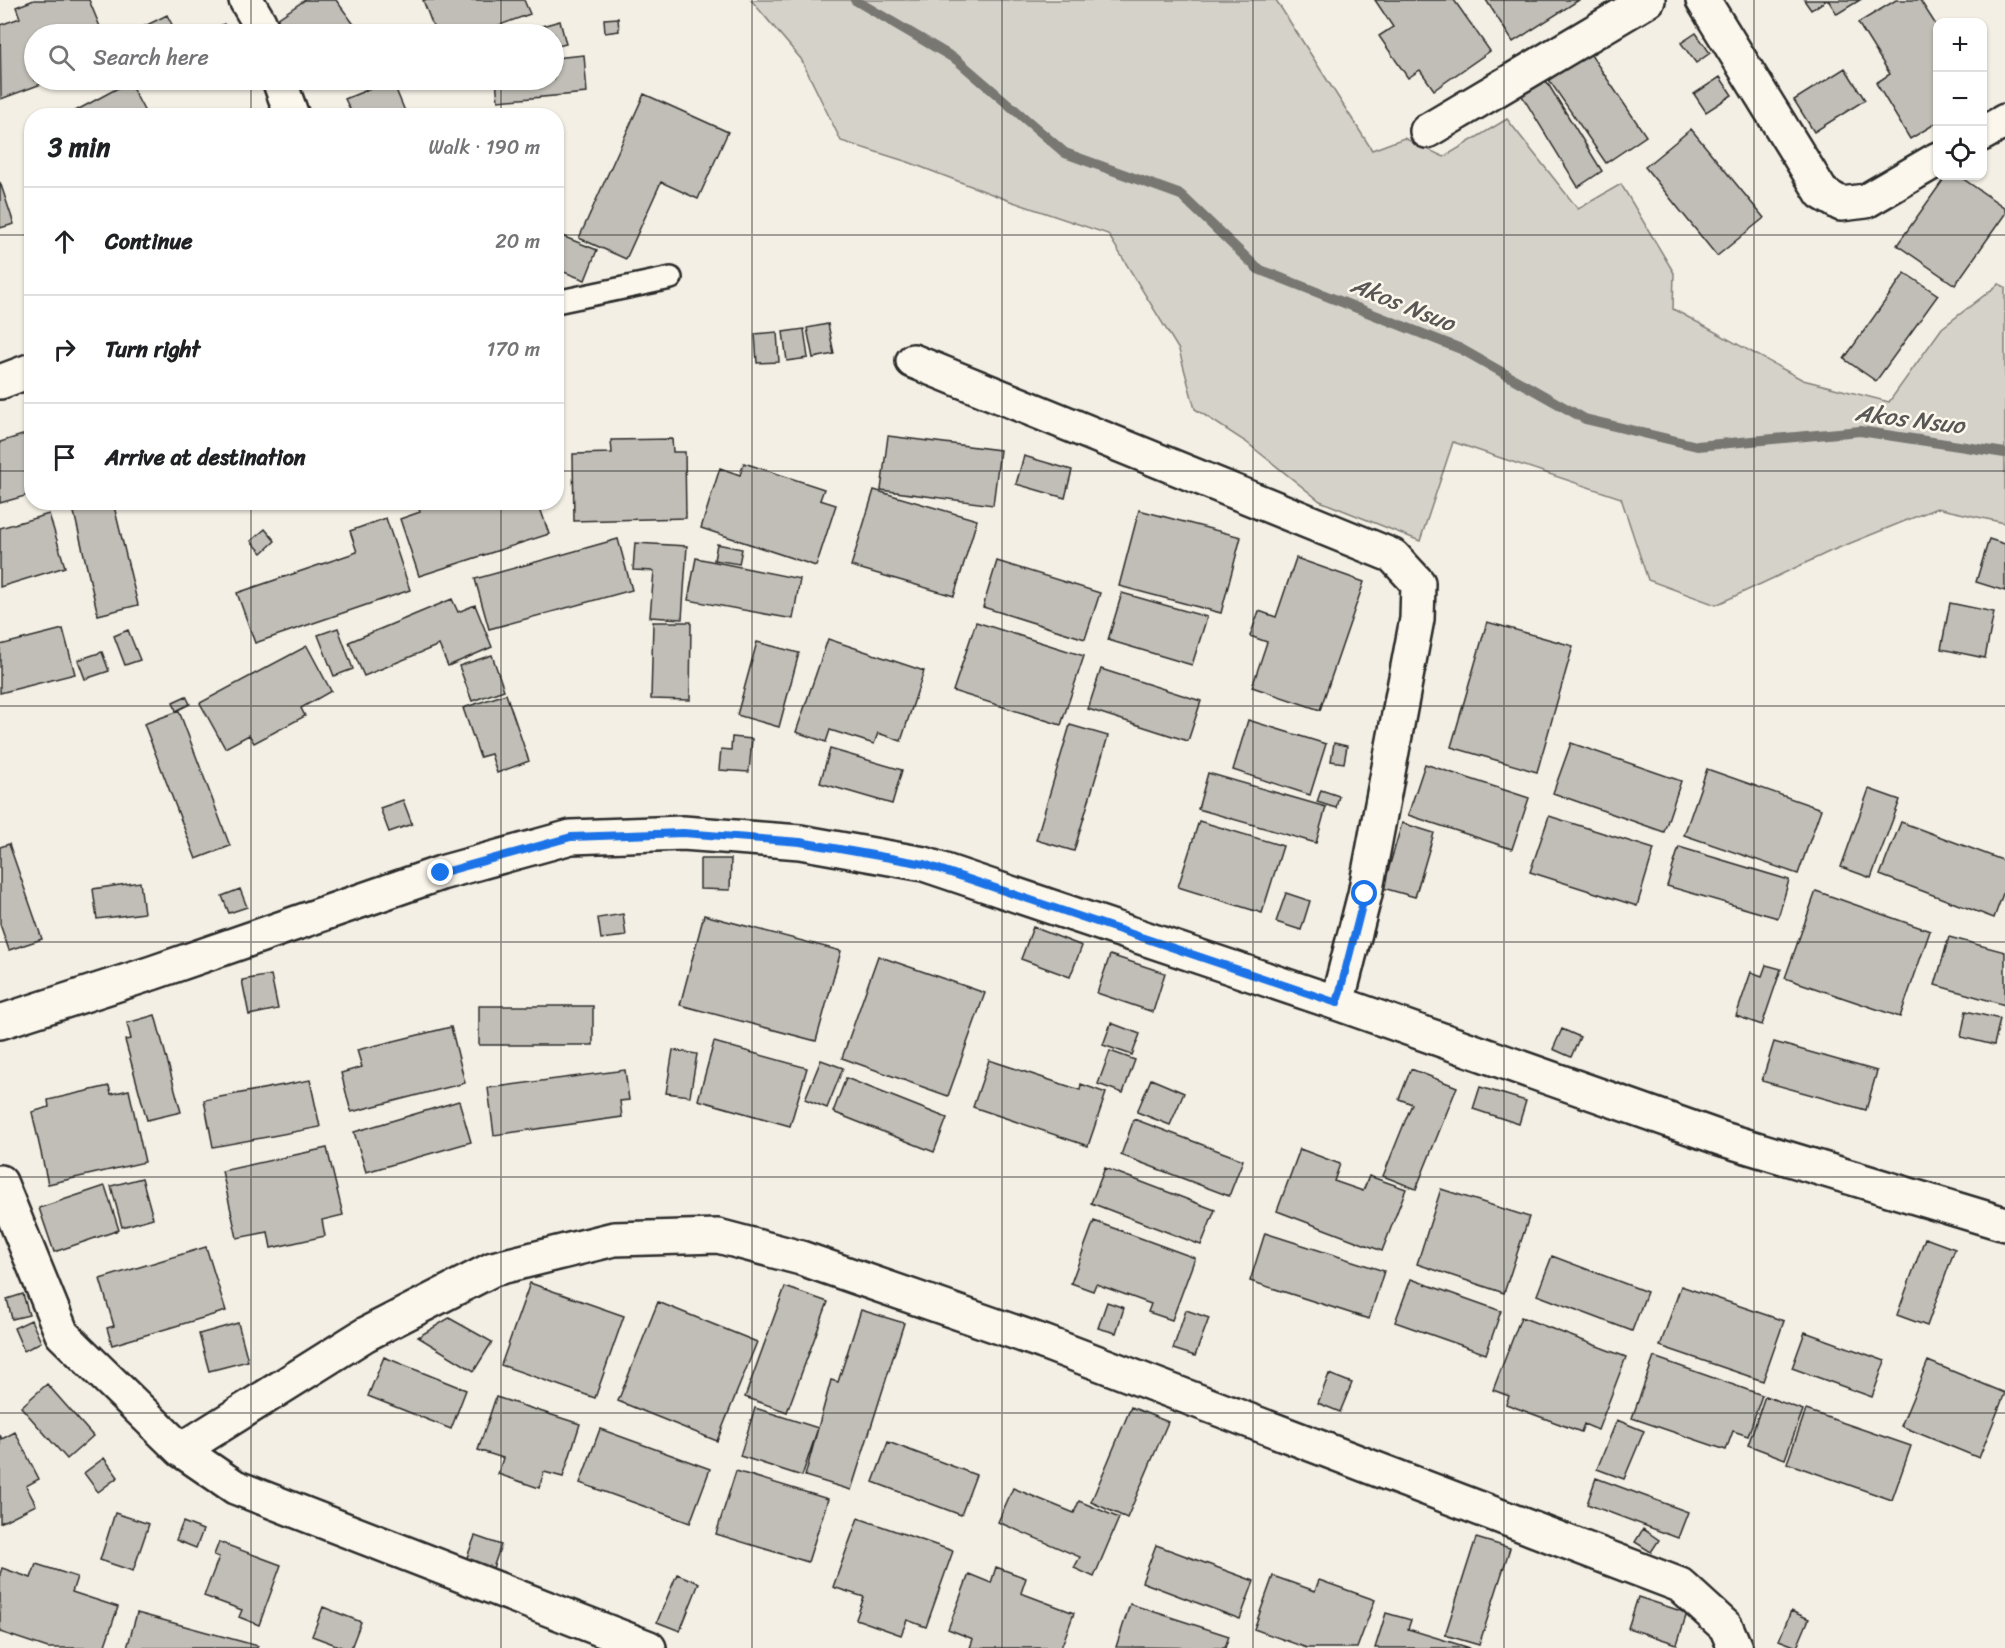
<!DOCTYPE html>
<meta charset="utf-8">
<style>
:root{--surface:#fff;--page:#f6f6f6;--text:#202124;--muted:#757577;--line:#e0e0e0}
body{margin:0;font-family:Sriracha,sans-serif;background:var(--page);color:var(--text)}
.controls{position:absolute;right:18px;top:18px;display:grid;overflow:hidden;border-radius:12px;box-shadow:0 2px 4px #0004}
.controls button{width:54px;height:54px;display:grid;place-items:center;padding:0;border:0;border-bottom:2px solid var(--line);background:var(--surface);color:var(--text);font:30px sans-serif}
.stop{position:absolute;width:18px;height:18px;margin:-14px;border:4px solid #1a73e8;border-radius:50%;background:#fff}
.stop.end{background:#1a73e8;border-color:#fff;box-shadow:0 2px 6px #0008}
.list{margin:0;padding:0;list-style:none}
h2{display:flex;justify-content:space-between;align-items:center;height:78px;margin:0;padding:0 24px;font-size:26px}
h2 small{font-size:20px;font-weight:400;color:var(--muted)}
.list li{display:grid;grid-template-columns:39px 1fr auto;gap:18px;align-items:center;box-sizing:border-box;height:108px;padding:0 24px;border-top:2px solid var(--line)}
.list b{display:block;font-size:22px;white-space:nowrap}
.list em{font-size:20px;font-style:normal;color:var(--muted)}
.icon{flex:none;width:33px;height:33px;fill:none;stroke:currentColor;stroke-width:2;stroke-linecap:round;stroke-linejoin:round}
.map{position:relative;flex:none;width:2005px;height:1648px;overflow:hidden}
.search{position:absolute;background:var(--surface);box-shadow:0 2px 4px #0004;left:24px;top:24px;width:540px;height:66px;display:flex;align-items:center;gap:15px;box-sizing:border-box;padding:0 21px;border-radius:33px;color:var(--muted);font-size:22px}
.panel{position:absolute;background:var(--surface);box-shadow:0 2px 4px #0004;left:24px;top:108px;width:540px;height:402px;border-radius:24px}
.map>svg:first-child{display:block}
</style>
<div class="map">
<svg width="2005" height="1648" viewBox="0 0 2005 1648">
<rect width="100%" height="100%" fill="#f3efe4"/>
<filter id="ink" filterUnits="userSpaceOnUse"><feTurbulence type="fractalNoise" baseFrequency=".0167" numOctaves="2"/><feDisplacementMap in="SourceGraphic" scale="12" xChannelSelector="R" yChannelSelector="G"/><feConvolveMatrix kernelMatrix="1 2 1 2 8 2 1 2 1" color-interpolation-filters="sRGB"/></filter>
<g filter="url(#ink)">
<path fill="#d5d2c9" stroke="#807e7a" stroke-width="1.5" d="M 751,0 L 1276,0 L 1372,150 L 1404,138 L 1444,157 L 1507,119 L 1578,209 L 1621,184 L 1674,273 L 1673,309 L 1803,380 L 1889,402 L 1942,328 L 1999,284 L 2005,287 L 2005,523 L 1937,508 L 1831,551 L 1716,605 L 1648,580 L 1621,498 L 1453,442 L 1420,541 L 1320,501 L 1246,442 L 1195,409 L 1179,350 L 1108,234 L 1010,201 L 908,162 L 841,141 L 801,59 Z"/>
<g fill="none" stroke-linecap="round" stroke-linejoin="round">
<path stroke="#787772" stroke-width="10" d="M 855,0 L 957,60 L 1065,153 L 1181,195 L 1258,269 L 1461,349 L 1585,419 L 1697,446 L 1860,431 L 2005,453"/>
</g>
<path fill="#c0beb6" stroke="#2b2b2b" stroke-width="1.5" d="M 34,0 L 89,0 L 103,34 L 34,34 L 34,80 L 52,80 L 1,99 L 0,25 L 20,18 L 16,7 Z
M 305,0 L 336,0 L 361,34 L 288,34 L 277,19 Z
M 423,0 L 524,0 L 530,14 L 475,34 L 436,34 Z
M 1375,0 L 1454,0 L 1490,51 L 1434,90 L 1420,70 L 1408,78 L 1379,36 L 1393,27 Z
M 1486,0 L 1579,0 L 1513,42 Z
M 1804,0 L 1827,0 L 1811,10 Z
M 1828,0 L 1860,0 L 1837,14 Z
M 1896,0 L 1920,0 L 1938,28 L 1938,122 L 1910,139 L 1876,83 L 1890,74 L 1858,23 Z
M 167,15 L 177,34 L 132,34 L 131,33 Z
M 618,18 L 619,31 L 605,33 L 604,19 Z
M 560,21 L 566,44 L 554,47 L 554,34 L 521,34 L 520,32 Z
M 224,24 L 229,34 L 213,34 L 210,30 Z
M 1696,33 L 1710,53 L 1696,63 L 1681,43 Z
M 1589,52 L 1646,136 L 1606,163 L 1549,80 Z
M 584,55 L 587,93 L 498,101 L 496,80 L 554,80 L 554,58 Z
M 1845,68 L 1865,100 L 1814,132 L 1794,100 Z
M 1540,71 L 1602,171 L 1578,187 L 1516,86 Z
M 1720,77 L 1732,95 L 1706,112 L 1694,94 Z
M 392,80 L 407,116 L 338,116 L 350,109 L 345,99 Z
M 129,82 L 147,116 L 66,116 Z
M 644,94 L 728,132 L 698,199 L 661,182 L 626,259 L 579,238 Z
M 1691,129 L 1764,218 L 1717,256 L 1645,167 Z
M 1946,176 L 1959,176 L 2005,208 L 2005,214 L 1955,285 L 1897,245 Z
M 0,182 L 14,224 L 0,228 Z
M 557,234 L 597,250 L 585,280 L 556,269 Z
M 1905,273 L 1938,295 L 1876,381 L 1844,359 Z
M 828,324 L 834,354 L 813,358 L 807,328 Z
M 804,329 L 808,358 L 787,361 L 783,332 Z
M 777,332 L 779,362 L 757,363 L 755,334 Z
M 32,432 L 32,494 L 0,503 L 0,442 Z
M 888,436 L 1000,450 L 993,505 L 881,490 Z
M 672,439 L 673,452 L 685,452 L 686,518 L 574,521 L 573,454 L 612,453 L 611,440 Z
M 1024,456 L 1072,470 L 1065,498 L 1016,484 Z
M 744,463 L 824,489 L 820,500 L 836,505 L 816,566 L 701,528 L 720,468 L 740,475 Z
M 874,490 L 977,520 L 954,596 L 851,566 Z
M 95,502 L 113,502 L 138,605 L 98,615 L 73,508 Z
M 421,502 L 538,502 L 549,534 L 419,576 L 400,519 L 420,512 L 417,504 Z
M 1139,510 L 1241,537 L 1221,613 L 1119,586 Z
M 49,514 L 65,567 L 0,587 L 0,528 Z
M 386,518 L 410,590 L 255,643 L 237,593 L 357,552 L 350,531 Z
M 265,529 L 275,541 L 262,553 L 251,541 Z
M 618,539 L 632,590 L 489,629 L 475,579 Z
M 1989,539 L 2005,544 L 2005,591 L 1976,582 Z
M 635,543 L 687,546 L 682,619 L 650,617 L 654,571 L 633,570 Z
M 717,544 L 742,549 L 739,564 L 714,560 Z
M 696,558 L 800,579 L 793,619 L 688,600 Z
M 1296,558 L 1364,582 L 1320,710 L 1252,687 L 1267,642 L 1250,636 L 1259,611 L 1276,617 Z
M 997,561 L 1100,593 L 1085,639 L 983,607 Z
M 1122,593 L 1207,617 L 1192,665 L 1108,640 Z
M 452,599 L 458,612 L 475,605 L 492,647 L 448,666 L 439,645 L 364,676 L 349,642 Z
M 1950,603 L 1994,612 L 1985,658 L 1941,649 Z
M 653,622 L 691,622 L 690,700 L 651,699 Z
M 976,622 L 1084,656 L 1061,725 L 953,691 Z
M 1487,622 L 1573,646 L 1537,772 L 1451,747 Z
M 338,628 L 353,669 L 334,676 L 318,635 Z
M 63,629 L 75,674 L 0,693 L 0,645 Z
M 128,630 L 140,660 L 125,665 L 114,636 Z
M 828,639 L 924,671 L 901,741 L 878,733 L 874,744 L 830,730 L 826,742 L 796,732 Z
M 757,642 L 799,653 L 779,727 L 737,715 Z
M 307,646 L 331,691 L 301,708 L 305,716 L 254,743 L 249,735 L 225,748 L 200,703 Z
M 102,652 L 109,671 L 85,679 L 78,660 Z
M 492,655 L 504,690 L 472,701 L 459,666 Z
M 1101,669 L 1201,701 L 1188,741 L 1088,709 Z
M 506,694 L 529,761 L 497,773 L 491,754 L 480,757 L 463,708 Z
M 186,696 L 190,704 L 176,711 L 173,702 Z
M 179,711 L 230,846 L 196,859 L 144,724 Z
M 1248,720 L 1326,744 L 1310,795 L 1233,770 Z
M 1070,725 L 1108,736 L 1074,851 L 1036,840 Z
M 732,737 L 752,739 L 749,772 L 719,770 L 721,749 L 731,750 Z
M 1334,743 L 1347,746 L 1344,763 L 1331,761 Z
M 1571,743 L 1681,781 L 1664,832 L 1553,793 Z
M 830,749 L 902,770 L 892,804 L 820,783 Z
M 1425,764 L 1529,798 L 1512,849 L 1408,815 Z
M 1707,769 L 1821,809 L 1798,874 L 1684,835 Z
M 1208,773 L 1326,807 L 1316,843 L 1198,809 Z
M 1869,789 L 1900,800 L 1871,878 L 1841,867 Z
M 1321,790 L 1339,796 L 1336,808 L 1317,802 Z
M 403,800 L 412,824 L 389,832 L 380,808 Z
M 1549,816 L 1654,849 L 1637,906 L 1530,872 Z
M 1199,821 L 1283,846 L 1262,913 L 1178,887 Z
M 1901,822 L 2005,861 L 2005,888 L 1994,918 L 1880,875 Z
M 1402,823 L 1434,833 L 1415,897 L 1383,888 Z
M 9,844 L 42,939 L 9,950 L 0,924 L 0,847 Z
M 1679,847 L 1789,880 L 1778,918 L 1667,886 Z
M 700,859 L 731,859 L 730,890 L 700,889 Z
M 140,882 L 144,913 L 97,919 L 93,889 Z
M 240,889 L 247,907 L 229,913 L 222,896 Z
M 1816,891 L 1930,931 L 1900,1017 L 1785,978 Z
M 1286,893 L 1310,901 L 1301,930 L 1276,922 Z
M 623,914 L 626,936 L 601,939 L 598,918 Z
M 704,915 L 841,951 L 816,1041 L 680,1005 Z
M 1033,927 L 1082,946 L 1070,977 L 1021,959 Z
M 1949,937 L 2005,952 L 2005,1005 L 1935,985 Z
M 1110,955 L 1165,973 L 1153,1012 L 1097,993 Z
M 878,956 L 985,993 L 948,1096 L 842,1058 Z
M 1766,965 L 1781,969 L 1762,1025 L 1736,1016 L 1751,972 L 1762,976 Z
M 271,975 L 278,1009 L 249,1015 L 242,980 Z
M 479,1006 L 593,1006 L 593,1045 L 479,1045 Z
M 1966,1011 L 2000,1019 L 1994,1045 L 1961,1037 Z
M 155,1015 L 181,1112 L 147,1120 L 125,1040 L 131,1039 L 127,1023 Z
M 1111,1023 L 1140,1034 L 1132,1055 L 1103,1045 Z
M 451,1027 L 465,1083 L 351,1112 L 341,1073 L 362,1067 L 357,1050 Z
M 1562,1029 L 1580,1037 L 1571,1057 L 1553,1049 Z
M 714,1042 L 807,1068 L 790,1126 L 698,1100 Z
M 1774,1042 L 1877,1071 L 1866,1110 L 1762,1081 Z
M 673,1050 L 697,1054 L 690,1096 L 666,1093 Z
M 1110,1051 L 1135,1060 L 1123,1093 L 1098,1084 Z
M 821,1060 L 843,1068 L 827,1108 L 805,1099 Z
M 989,1060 L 1080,1090 L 1081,1084 L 1106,1093 L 1088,1146 L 973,1107 Z
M 1411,1069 L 1457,1087 L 1416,1189 L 1383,1176 L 1412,1104 L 1399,1099 Z
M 625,1070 L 629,1100 L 620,1101 L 622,1117 L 494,1135 L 488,1088 Z
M 846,1078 L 947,1118 L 934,1152 L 833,1112 Z
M 1151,1079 L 1184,1093 L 1170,1125 L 1137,1112 Z
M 310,1080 L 320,1127 L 213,1147 L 204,1100 Z
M 109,1086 L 111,1094 L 129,1090 L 145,1162 L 48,1184 L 32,1112 L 49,1107 L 48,1100 Z
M 1480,1087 L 1526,1101 L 1519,1124 L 1473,1109 Z
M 459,1101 L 471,1142 L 366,1172 L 354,1132 Z
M 1134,1119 L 1243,1160 L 1229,1196 L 1121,1155 Z
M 327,1148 L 343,1215 L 322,1220 L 325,1236 L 271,1248 L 268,1232 L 237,1238 L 222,1171 Z
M 1300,1149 L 1340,1164 L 1334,1181 L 1363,1191 L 1369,1176 L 1406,1189 L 1382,1251 L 1277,1211 Z
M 1105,1168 L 1215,1210 L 1201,1245 L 1091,1203 Z
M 142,1178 L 153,1218 L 122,1227 L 111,1186 Z
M 105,1186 L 119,1230 L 54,1252 L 39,1208 Z
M 1441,1189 L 1529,1217 L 1504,1293 L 1417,1264 Z
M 1094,1221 L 1195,1258 L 1172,1320 L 1148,1312 L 1151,1304 L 1096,1284 L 1093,1291 L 1071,1283 Z
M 1265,1233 L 1384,1271 L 1369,1319 L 1250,1281 Z
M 1925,1238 L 1955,1249 L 1927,1326 L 1897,1315 Z
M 206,1247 L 226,1311 L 112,1345 L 107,1328 L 114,1326 L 100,1279 Z
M 1552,1256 L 1647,1292 L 1632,1331 L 1537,1295 Z
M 1411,1279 L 1501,1311 L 1486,1354 L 1395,1322 Z
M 530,1283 L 624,1316 L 595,1398 L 501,1365 Z
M 1681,1286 L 1784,1321 L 1763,1381 L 1660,1346 Z
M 785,1287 L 828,1302 L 787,1412 L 745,1397 Z
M 23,1294 L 29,1315 L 12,1319 L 7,1299 Z
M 658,1302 L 757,1342 L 717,1441 L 618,1401 Z
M 1107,1302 L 1124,1308 L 1116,1333 L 1098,1328 Z
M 861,1310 L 904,1323 L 851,1490 L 805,1476 L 831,1380 L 838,1382 Z
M 1186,1310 L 1209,1318 L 1195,1356 L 1173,1349 Z
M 1521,1317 L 1626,1357 L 1598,1430 L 1584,1424 L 1581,1432 L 1506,1404 L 1509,1396 L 1493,1390 Z
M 449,1318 L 492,1342 L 474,1371 L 418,1337 Z
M 31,1320 L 41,1342 L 24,1351 L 14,1328 Z
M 238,1323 L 248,1361 L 209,1371 L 199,1334 Z
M 1805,1332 L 1885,1361 L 1872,1397 L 1792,1368 Z
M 384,1357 L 466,1390 L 451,1429 L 368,1396 Z
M 1654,1357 L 1762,1395 L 1748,1436 L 1733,1431 L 1726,1450 L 1632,1418 Z
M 1928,1361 L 2005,1393 L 1979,1458 L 1901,1426 Z
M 1329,1374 L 1352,1383 L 1340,1412 L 1318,1403 Z
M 47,1384 L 93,1436 L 67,1459 L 21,1407 Z
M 1765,1396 L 1803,1410 L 1785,1459 L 1748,1445 Z
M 496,1397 L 580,1424 L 563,1477 L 544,1472 L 539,1488 L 498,1474 L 503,1458 L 478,1450 Z
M 1131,1407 L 1168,1422 L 1127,1518 L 1091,1502 Z
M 755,1408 L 818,1428 L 802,1476 L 740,1456 Z
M 1806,1410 L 1911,1446 L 1892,1500 L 1787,1463 Z
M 1617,1420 L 1644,1431 L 1624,1479 L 1597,1469 Z
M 600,1429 L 710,1469 L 690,1523 L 580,1483 Z
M 15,1432 L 39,1479 L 26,1486 L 36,1505 L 0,1523 L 0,1435 L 2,1439 Z
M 888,1442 L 976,1475 L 961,1515 L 873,1482 Z
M 104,1458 L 118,1477 L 98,1492 L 84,1473 Z
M 736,1471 L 828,1499 L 808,1562 L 716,1534 Z
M 1596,1478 L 1688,1512 L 1678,1538 L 1587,1504 Z
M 1013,1488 L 1074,1513 L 1079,1501 L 1119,1518 L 1094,1577 L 1074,1568 L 1080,1557 L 998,1522 Z
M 115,1513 L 149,1524 L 133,1571 L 100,1560 Z
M 858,1518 L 953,1551 L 926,1627 L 907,1620 L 901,1635 L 856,1619 L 864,1597 L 833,1587 Z
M 183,1522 L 203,1530 L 196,1548 L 176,1540 Z
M 1643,1529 L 1659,1540 L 1651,1552 L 1635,1542 Z
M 475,1536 L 501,1545 L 493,1568 L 466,1560 Z
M 1476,1538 L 1510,1548 L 1479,1645 L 1445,1635 Z
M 219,1542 L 281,1565 L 259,1625 L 239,1617 L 242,1610 L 204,1596 L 219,1557 L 214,1555 Z
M 1156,1545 L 1254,1581 L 1240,1619 L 1142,1582 Z
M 36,1564 L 77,1577 L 72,1592 L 118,1607 L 104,1648 L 48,1648 L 0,1632 L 0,1574 L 2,1568 L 31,1578 Z
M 996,1567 L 1026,1578 L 1021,1593 L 1074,1613 L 1061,1648 L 970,1648 L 973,1639 L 948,1629 L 969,1574 L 991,1583 Z
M 677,1574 L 699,1583 L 680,1631 L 657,1622 Z
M 1273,1576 L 1315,1591 L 1319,1580 L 1375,1600 L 1357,1648 L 1307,1648 L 1254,1629 Z
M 1638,1597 L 1687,1613 L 1677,1644 L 1628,1628 Z
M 1130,1604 L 1229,1636 L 1225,1648 L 1116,1647 Z
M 323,1607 L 361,1622 L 351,1648 L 344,1648 L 312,1636 Z
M 1791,1611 L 1809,1619 L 1797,1647 L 1779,1640 Z
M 137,1613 L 258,1646 L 257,1648 L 127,1648 Z
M 1386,1613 L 1411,1620 L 1408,1629 L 1470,1648 L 1375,1648 Z"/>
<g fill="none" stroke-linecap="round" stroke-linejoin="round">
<g stroke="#2b2b2b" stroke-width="26">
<path id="service" d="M 556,302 L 671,278"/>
</g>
<g stroke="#2b2b2b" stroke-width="38">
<path id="minor" d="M 246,0 L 259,22 L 264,34
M 1703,0 L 1822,193 L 1841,204 L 1866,201 L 1938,159
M 279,80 L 292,116
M 1427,131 L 1648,0
M 1982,134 L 2005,121
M 913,361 L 1393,556 L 1418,583 L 1417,619 L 1365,894 L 1337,1003
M 0,382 L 32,370
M 0,1022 L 152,973 L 441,873 L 571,837 L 683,833 L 800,842 L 924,864 L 1337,1003 L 1723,1139 L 2005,1224
M 0,1182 L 62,1334 L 181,1450 L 235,1487 L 649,1648
M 181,1450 L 366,1334 L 493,1269 L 614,1239 L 718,1236 L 801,1258 L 1043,1342 L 1680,1585 L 1726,1627 L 1735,1648"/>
</g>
<use href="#service" stroke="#fbf7ec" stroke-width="21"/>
<use href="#minor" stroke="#fbf7ec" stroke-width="33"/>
</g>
</g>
<g fill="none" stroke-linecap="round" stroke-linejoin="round" filter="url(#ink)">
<path stroke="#1a73e8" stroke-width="8" d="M 441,873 L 571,837 L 683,833 L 800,842 L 924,864 L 1337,1003 L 1365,894"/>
</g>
<path fill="none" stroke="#2b2b2b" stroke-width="1.5" stroke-opacity="0.55" d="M 251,0 L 251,34M 501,0 L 501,34M 752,0 L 752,1648M 1002,0 L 1002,1648M 1253,0 L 1253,1648M 1504,0 L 1504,1648M 1754,0 L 1754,1648M 251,80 L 251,116M 501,80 L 501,116M 0,235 L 32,235M 556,235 L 2005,235M 0,471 L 32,471M 556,471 L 2005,471M 251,502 L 251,1648M 501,502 L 501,1648M 0,706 L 2005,706M 0,942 L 2005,942M 0,1177 L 2005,1177M 0,1413 L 2005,1413"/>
<g text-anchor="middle" stroke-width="5" stroke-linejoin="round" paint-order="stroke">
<g font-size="24" font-style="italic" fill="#585755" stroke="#fbf7ec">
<text transform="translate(1403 304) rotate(22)" y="8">Akos Nsuo</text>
<text transform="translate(1910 419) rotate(7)" y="8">Akos Nsuo</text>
</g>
</g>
</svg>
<div class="controls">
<button>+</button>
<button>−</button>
<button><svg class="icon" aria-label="locate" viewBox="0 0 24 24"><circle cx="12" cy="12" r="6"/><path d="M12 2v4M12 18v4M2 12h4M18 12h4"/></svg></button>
</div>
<div class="stop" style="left:1365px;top:894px"></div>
<div class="stop end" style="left:441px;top:873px"></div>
<div class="search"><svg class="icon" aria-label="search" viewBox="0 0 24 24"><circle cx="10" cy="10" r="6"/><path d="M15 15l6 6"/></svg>Search here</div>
<section class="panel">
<h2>3 min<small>Walk · 190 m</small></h2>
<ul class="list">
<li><svg class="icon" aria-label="ahead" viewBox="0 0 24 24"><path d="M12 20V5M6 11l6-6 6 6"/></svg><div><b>Continue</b></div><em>20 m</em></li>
<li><svg class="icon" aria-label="right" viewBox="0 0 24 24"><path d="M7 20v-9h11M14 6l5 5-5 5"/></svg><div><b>Turn right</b></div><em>170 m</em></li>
<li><svg class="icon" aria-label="arrive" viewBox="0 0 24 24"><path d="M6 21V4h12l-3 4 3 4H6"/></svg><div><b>Arrive at destination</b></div></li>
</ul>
</section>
</div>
